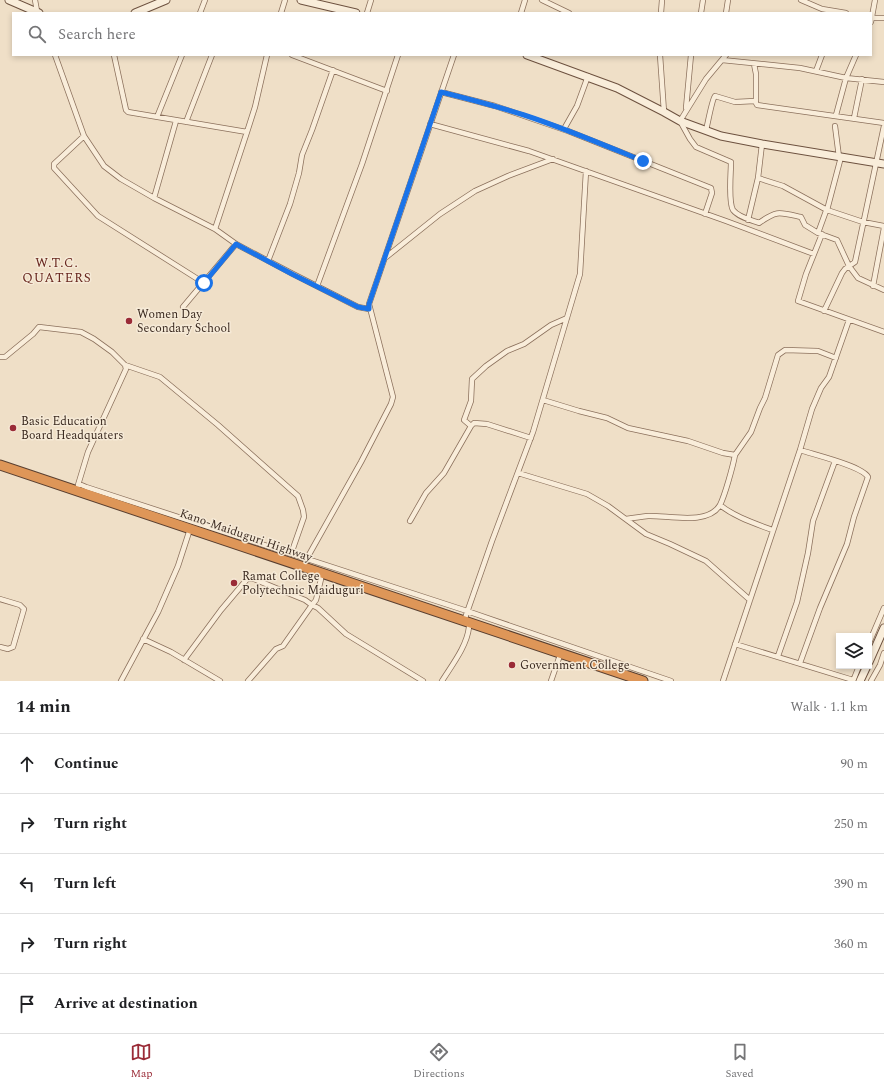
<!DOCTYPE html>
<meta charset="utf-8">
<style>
:root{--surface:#fff;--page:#f2f2f2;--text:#202124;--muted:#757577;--line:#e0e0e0;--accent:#9a2b37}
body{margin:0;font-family:Spectral,serif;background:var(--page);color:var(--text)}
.controls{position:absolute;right:12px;bottom:12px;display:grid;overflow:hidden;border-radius:0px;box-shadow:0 2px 6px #0003}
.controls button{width:36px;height:36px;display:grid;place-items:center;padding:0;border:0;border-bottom:1px solid var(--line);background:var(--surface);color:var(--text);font:20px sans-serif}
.stop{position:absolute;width:12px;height:12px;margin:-9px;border:3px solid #1a73e8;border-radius:50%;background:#fff}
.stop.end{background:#1a73e8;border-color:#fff;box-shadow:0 1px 4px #0008}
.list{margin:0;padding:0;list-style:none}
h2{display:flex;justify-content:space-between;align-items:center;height:52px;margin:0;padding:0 16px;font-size:17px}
h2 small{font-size:13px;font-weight:400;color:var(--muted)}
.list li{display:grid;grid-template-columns:26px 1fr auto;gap:12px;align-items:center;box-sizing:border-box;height:60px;padding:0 16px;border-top:1px solid var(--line)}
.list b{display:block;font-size:15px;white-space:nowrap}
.list em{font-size:13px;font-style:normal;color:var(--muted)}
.icon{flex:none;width:22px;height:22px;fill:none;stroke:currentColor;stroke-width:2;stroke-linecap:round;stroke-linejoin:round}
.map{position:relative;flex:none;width:884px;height:681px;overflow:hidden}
.search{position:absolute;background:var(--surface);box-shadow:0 2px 6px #0003;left:12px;right:12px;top:12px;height:44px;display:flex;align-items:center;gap:10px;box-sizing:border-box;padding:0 14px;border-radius:0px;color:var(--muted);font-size:15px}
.sheet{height:352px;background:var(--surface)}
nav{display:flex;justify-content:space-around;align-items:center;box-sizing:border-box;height:56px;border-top:1px solid var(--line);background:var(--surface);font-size:11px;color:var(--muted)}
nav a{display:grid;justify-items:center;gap:2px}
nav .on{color:var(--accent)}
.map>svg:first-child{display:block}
</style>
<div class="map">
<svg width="884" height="681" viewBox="0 0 884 681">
<rect width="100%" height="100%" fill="#efdfc7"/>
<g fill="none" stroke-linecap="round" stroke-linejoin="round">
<g stroke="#8b705c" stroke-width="6">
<path id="street" d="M 35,0 L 37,11
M 542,0 L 569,13
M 801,0 L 822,9 L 846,13
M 200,13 L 205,0
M 281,13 L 285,0
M 367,13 L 371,0
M 521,13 L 525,0
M 661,13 L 662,0
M 701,13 L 703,0
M 726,13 L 728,0
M 871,18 L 884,18
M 871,22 L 875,0
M 55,55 L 84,136 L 104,166 L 121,179 L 154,198 L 215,229 L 236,244 L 293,274 L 358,307 L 369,309
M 114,55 L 126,110 L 128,112 L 247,132 L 255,107 L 267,55
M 292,55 L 387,91
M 660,55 L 664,112
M 726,55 L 706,79 L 680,121 L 690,139 L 696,147 L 731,162 C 731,172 728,202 733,210 C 738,217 751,220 759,223 C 777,210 779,212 801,217 L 805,225 L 818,233 L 837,240 L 849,266 L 858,278 L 884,290
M 722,60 L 800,68 L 846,78 L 884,82
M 754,64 L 756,74 L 756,101
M 816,71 L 822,55
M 441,92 L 495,106 L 568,131 L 711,188 L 712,193 L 705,214
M 686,108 L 691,55
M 836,115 L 846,78 L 856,55
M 157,117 L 182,55
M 854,118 L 862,79
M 186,122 L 212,55
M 430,124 L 529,151 L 726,221 L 814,254
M 835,126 L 839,157
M 564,129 L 577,106 L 588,76
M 706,130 C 708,123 712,99 715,96 L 735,102 L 755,101 L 757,105 L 884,123
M 84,136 L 54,164 L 54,168 L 98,216 L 204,283
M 758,178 L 783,186 L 827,210 L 863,222 L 884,226
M 154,198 L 176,121
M 748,220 L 758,178 L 762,144
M 215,229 L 247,132
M 818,233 L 826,211 L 827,210 L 841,157
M 822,234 L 806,274 L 798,301 L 884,332
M 385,258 L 440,214 L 475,191 L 508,176 L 553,159
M 268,261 L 290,204 L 299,173 L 302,155 L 312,130 L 333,70
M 317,286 L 362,164 L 398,55
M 873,286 L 884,228
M 183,307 L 236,244
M 824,311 L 842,273 L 845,269 L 855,262 L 884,126
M 0,357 L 5,357 L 33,334 L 39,327 L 81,332 L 94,339 L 112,352 L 125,365 L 160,377 L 218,425 L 298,496 L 303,510 L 304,517 L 291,554
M 543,400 L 579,411 L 607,418 L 628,428 L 688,441 L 723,453 L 735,455 C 733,466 725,495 720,505 C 708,526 667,515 648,516 C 640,517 633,518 626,519
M 471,426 L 464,420 L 471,401 L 472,379 L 486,366 L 507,351 L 524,344 L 551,325 L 567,318
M 800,450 C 815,455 862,466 868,477 L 854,517 L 847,544 L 820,608 L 800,663
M 735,455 L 751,432 L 760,408 L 765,398 L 778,355 L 785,350 L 818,351 L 836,358
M 518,473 L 587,494 L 608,506 L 646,534 L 670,544 L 706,561 L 750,600
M 79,484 L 86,487 L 467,611 L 671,681
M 78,485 L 88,452 L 126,369 L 125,365
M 720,505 C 735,517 754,523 772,530
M 410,521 L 426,493 L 444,473 L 471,426 L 474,423 L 487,424 L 531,438
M 306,560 L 361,462 L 391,404 L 393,397 L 369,304 L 454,55
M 321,579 L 316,600 L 312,605 L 318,608 L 346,634 L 423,681
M 0,599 L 20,605 L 24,609 L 13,647 L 8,649 L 0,647
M 464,621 L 492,541 L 533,432 L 580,274 L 586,171
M 143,639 L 171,652 L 220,681
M 869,643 L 884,608
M 735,644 L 853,680
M 778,656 L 797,602 L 808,553 L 813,521 L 835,461
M 184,660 L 221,610 L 248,578 L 254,579 L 305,600 L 312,605 L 283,646 L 276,649 L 248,681
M 121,681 L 158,612 L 178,566 L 190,529
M 442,681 C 452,665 467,646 469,627
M 551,681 L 559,658
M 723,681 L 800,450 L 812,409 L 821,388 L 829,377 L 849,320
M 853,681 L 859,666
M 871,681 L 880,665 L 884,653"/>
</g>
<g stroke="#6d513f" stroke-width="9">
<path id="secondary" d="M 9,0 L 39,13
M 301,0 L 356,13
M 135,13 L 166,0
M 527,55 L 617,88 L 664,112 L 680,121 L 721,136 L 762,144 L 884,164
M 869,662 L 884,628
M 860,681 L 867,666"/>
</g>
<g stroke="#593f30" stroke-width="11">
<path id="highway" d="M 0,465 L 643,681"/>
</g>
<use href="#street" stroke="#f9edda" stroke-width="4.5"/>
<use href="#secondary" stroke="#f9edda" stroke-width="7"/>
<use href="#highway" stroke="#de9658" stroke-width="9"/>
</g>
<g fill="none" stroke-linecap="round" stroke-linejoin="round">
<path stroke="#1a73e8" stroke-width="5" d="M 204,283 L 236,244 L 292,274 L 358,307 L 369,309 L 369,304 L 441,92 C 469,99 496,106 524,115 C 564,128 604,145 643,161"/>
</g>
<g fill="#9a2b37" stroke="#f6ead7" stroke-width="1.5">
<circle cx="129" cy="321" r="4"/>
<circle cx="13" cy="428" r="4"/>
<circle cx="234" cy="583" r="4"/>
<circle cx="512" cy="665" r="4"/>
</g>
<g text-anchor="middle" stroke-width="3" stroke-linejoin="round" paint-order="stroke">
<g font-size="12" fill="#3b2a20" stroke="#f6ead7" text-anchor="start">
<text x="137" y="318">Women Day<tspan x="137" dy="14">Secondary School</tspan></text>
<text x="21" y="425">Basic Education<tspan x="21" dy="14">Board Headquaters</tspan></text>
<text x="242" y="580">Ramat College<tspan x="242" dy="14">Polytechnic Maiduguri</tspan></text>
<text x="520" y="669">Government College</text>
</g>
<g font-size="12" fill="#3b2a20" stroke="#f6ead7">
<text transform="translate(246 535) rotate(19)" y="4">Kano-Maiduguri Highway</text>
</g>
<g font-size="13" letter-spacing="1" fill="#68271f" stroke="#f6ead7">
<text x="57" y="267">W.T.C.<tspan x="57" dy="15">QUATERS</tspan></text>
</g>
</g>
</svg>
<div class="controls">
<button><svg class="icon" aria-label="layers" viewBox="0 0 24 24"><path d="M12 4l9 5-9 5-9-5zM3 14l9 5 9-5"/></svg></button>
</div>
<div class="stop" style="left:204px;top:283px"></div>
<div class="stop end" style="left:643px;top:161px"></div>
<div class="search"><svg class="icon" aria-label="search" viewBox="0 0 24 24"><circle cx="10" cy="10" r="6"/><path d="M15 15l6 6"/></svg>Search here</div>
</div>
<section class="sheet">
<h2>14 min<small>Walk · 1.1 km</small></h2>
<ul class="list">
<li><svg class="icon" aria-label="ahead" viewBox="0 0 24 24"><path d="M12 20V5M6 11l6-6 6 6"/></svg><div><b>Continue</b></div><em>90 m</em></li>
<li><svg class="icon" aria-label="right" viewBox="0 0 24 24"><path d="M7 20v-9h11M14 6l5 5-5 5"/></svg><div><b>Turn right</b></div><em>250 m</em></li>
<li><svg class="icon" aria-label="left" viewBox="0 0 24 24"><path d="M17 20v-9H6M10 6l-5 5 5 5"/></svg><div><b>Turn left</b></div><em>390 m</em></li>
<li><svg class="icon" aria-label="right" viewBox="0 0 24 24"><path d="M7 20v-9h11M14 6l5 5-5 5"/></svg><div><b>Turn right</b></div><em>360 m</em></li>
<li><svg class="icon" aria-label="arrive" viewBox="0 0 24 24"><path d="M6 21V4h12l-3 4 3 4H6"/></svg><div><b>Arrive at destination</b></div></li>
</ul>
</section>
<nav>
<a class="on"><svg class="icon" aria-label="map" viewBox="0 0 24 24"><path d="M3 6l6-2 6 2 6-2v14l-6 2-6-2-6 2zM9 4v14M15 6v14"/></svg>Map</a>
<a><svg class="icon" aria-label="directions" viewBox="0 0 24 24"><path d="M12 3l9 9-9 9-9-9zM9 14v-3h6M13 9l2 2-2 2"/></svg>Directions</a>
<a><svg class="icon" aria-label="saved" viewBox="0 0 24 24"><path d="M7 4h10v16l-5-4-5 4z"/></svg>Saved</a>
</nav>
